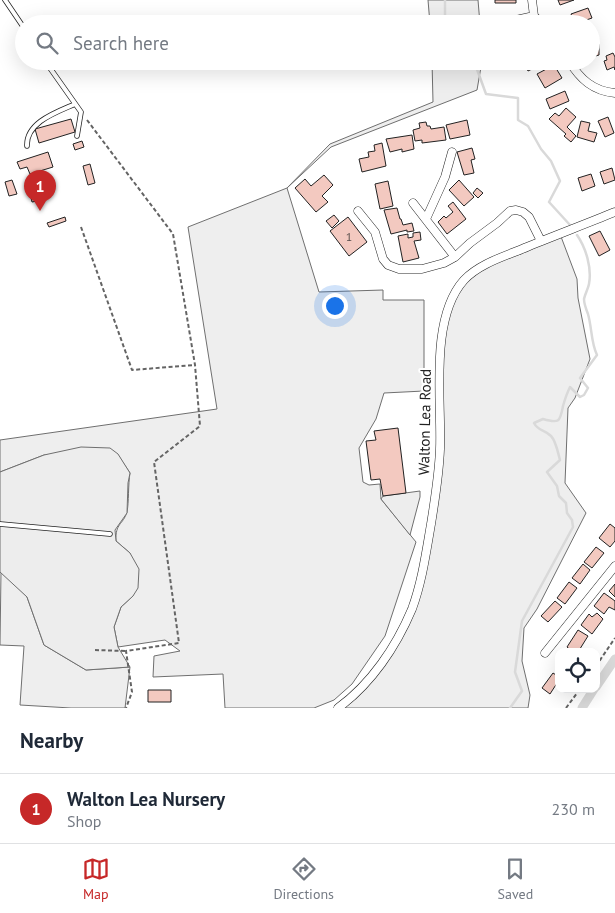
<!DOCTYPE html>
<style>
:root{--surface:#fff;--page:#f6f6f7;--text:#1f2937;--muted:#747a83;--line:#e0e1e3;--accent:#c62828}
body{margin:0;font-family:"PT Sans",sans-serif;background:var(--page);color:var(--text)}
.controls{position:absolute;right:15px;bottom:15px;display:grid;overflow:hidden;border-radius:10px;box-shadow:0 5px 20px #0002}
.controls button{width:45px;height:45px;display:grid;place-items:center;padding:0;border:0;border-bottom:1px solid var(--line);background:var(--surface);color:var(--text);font:25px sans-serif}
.you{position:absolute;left:334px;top:305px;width:18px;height:18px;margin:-12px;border:4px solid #fff;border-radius:50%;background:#1a73e8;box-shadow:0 0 0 8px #1a73e833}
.badge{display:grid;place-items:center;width:32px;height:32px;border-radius:50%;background:var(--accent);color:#fff;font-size:16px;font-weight:700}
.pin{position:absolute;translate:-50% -41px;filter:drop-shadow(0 1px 2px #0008)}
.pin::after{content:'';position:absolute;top:26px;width:18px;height:15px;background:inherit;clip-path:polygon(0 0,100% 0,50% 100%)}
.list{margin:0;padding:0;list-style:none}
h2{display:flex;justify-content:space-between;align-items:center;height:65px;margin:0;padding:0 20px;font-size:21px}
h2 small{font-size:16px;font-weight:400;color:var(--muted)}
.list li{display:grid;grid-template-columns:32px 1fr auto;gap:15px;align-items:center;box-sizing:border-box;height:70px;padding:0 20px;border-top:1px solid var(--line)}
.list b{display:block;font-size:19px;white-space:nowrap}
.list p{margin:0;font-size:16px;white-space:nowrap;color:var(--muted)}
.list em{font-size:16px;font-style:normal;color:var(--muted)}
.icon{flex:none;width:28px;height:28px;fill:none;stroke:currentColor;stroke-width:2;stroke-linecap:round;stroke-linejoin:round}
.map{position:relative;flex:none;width:615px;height:708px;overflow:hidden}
.search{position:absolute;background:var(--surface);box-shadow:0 5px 20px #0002;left:15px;right:15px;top:15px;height:55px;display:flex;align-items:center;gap:12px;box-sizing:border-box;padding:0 18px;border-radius:28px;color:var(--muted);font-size:19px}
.sheet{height:135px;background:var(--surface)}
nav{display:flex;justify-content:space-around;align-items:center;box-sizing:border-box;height:70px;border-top:1px solid var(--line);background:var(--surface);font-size:14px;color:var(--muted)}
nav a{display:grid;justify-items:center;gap:2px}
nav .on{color:var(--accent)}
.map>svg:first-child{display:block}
</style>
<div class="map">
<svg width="615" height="708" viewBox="0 0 615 708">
<rect width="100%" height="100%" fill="#fff"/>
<path fill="#eee" stroke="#6f6f6f" d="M 428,0 L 478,0 L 480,24 L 430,24 Z
M 432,61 L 482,61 L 477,90 L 331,147 L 287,188 L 319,292 L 383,290 L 383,300 L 424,300 L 424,391 L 384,393 L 376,419 L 359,448 L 363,482 L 369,485 L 380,484 L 381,499 L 416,542 L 385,636 L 352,684 L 334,700 L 314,708 L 225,708 L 223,674 L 153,677 L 154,656 L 180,651 L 165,640 L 118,647 L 114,627 L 121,607 L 133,596 L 130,553 L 116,541 C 115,523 123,525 127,512 C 129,502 128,485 130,473 L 118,455 L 44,455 L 0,472 L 0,440 L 217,409 L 188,227 L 287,188 L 330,144 L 433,102 Z
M 560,234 L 577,279 L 578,298 L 590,359 L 575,398 L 568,408 L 565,483 L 586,513 L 537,609 L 524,628 L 522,661 L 530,695 L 528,708 L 338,708 L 378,668 L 412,609 L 437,485 L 441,350 L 454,295 L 474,271 Z
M 1,571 L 27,597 L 44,645 L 86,670 L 130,667 L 125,708 L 71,708 L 20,705 L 24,646 L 0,645 Z"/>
<path fill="#ededed" stroke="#6f6f6f" d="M 81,447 L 110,448 L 118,454 L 130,473 L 128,483 L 127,513 L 115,530 L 116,541 L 130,553 L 139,569 L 138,588 L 133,596 L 121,607 L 114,627 L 118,647 L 130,667 L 86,670 L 44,645 L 27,597 L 0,572 L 0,472 L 44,455 Z
M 420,491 L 420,497 L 410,535 L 381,499 L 383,496 Z"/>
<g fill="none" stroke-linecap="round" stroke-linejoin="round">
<path stroke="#d9d9d9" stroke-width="2.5" d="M 445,0 L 445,19 L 449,24
M 474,61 L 486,94 L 518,98 L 518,120 L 528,126 L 541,149 L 551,161 L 560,181 L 549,202 L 570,225
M 510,708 L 522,691 L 515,672 L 522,621 L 573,527 L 572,520 L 567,513 L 566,503 L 559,496 L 557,486 L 547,472 L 560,460 C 558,453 556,441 551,436 C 545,430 538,431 534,423 L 543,419 C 560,424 560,421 563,406 C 565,399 567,393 570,387 L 580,397 L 584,395 L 588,388 L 580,378 L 597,355 C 591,343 592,328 588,314 C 586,309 584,303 584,299 C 585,294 588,289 589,284 C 592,268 586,248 577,235"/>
<path stroke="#d9d9d9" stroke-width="9" d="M 596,687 L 615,659
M 582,708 L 594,689"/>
</g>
<path fill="#f3c9c0" stroke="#222" d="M 495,0 L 516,0 L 516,3 L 495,3 Z
M 558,0 L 574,0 L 560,5 Z
M 588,8 L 592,18 L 575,24 L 571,14 Z
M 595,32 L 597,42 L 593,43 L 593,45 L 599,44 L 599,55 L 592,57 L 591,33 Z
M 613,53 L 615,57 L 615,70 L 614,67 L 607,70 L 604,61 L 607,60 L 606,56 Z
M 523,61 L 548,61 L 528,71 Z
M 554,65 L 562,78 L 545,88 L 537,74 Z
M 565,91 L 569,101 L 550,109 L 546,99 Z
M 566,108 L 576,117 L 567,127 L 576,136 L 571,142 L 564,136 L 566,134 L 549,119 L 555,113 L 559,116 Z
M 608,117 L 614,133 L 605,137 L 598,121 Z
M 71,119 L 75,132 L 39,143 L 35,129 Z
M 467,120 L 470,135 L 450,139 L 446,125 Z
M 581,121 L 590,123 L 588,131 L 597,133 L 594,142 L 577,137 Z
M 426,122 L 427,126 L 430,126 L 431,129 L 444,127 L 446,140 L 422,143 L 422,140 L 415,141 L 413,130 L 420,128 L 419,123 Z
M 412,135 L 414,149 L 402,152 L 402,149 L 390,152 L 386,139 Z
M 82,141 L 84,147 L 75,150 L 73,144 Z
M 382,143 L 386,166 L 362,172 L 359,159 L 369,157 L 368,152 L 375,151 L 374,145 Z
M 472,148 L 475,159 L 471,160 L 474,173 L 464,175 L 457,152 Z
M 48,152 L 53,167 L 30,174 L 27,167 L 20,169 L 17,162 Z
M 90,164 L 95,183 L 88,185 L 83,166 Z
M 612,168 L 615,180 L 604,184 L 600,172 Z
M 591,174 L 595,186 L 582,191 L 578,178 Z
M 324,175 L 333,185 L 322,196 L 328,202 L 316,212 L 295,188 L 305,179 L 311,186 Z
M 12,180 L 17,194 L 9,196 L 5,182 Z
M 37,180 L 42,200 L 32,202 L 27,182 Z
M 459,180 L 474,197 L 464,206 L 449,190 Z
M 388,181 L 393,206 L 380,209 L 375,184 Z
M 477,188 L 483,193 L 478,198 L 473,193 Z
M 453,202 L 466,219 L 447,234 L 438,222 L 444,216 L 446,218 L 453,212 L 448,206 Z
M 397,208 L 400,219 L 401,219 L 403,225 L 412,223 L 414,231 L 407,232 L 407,230 L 391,234 L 384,210 Z
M 334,215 L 339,221 L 332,228 L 326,221 Z
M 65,217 L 66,221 L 49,227 L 47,223 Z
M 348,217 L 367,242 L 349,256 L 330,231 Z
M 600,231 L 610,250 L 599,256 L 589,236 Z
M 420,232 L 421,240 L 414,241 L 419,258 L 403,262 L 398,236 L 408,234 L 408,238 L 413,237 L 413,233 Z
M 398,428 L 406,493 L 383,496 L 380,479 L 371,480 L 366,441 L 376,440 L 374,431 Z
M 610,524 L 615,528 L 615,541 L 610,547 L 599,538 Z
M 596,547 L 604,553 L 592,568 L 584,562 Z
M 583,564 L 590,570 L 580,584 L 572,578 Z
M 569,582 L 577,588 L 565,604 L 557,598 Z
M 615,584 L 615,597 L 609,591 Z
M 604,593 L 615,601 L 615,610 L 609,607 L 604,614 L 594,606 Z
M 555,601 L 562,607 L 548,622 L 541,616 Z
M 597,613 L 603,619 L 592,634 L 581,625 L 589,614 L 592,617 Z
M 578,630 L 588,636 L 578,652 L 573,652 L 567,647 Z
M 553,673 L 559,677 L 559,680 L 550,694 L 542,688 Z
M 148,690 L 171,690 L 171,702 L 148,702 Z"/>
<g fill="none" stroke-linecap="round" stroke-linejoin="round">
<g stroke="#222" stroke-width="5.5">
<path id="service" d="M 5,0 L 24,28
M 45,61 L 81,112 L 77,136
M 27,146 C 26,122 57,112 75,104
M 0,524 L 110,534"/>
</g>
<g stroke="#222" stroke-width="9">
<path id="minor" d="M 532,0 L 534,16 L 542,24
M 494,23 L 516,20 L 534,16
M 569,61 C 580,79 593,91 615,93
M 413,203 L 455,257
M 358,211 L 375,232 L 383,259 L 388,265 L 399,269 L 422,269 L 444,263 L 455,257 L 470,243 L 497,223 L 510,211 L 516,210 L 523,212 L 529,217 L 541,241
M 426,219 L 445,177 L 452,152
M 545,653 L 615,566
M 338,708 C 371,684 396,647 412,609 C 422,582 426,553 431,524 C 435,499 439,475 440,449 C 442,401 429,319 464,280 C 480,263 506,256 527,247 C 556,235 586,224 615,212"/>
</g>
<path stroke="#646464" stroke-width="2" stroke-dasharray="4 2.5" stroke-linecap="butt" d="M 87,120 L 173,234 L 195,365 L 200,426 L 154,462 L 179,643 L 126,651 L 132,692 L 126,708
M 81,227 L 132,370 L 195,365
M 95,650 L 125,651
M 596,666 L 615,638
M 566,708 L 580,689"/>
<use href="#service" stroke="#fff" stroke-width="4"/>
<use href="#minor" stroke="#fff" stroke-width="8"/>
</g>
<g text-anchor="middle" stroke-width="4" stroke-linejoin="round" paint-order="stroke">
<g font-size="12" fill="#564c4a">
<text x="349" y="241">1</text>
</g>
<g font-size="15" fill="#222" stroke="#fff">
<text transform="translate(425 422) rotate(-89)" y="5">Walton Lea Road</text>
</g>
</g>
</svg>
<div class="controls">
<button><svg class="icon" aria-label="locate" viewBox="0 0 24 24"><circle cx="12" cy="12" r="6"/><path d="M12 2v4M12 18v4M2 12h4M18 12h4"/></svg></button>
</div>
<div class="you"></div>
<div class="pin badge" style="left:40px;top:211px">1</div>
<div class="search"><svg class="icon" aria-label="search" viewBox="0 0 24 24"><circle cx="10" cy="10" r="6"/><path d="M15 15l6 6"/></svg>Search here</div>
</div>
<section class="sheet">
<h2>Nearby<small></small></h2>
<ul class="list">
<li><span class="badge">1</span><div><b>Walton Lea Nursery</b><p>Shop</p></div><em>230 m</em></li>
</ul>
</section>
<nav>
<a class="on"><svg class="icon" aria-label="map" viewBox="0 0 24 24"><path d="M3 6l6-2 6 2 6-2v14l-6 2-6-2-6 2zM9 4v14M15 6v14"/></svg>Map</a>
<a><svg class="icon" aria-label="directions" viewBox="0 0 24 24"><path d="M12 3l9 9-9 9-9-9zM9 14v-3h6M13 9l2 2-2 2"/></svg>Directions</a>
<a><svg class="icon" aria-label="saved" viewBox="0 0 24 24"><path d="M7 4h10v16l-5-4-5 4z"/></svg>Saved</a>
</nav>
